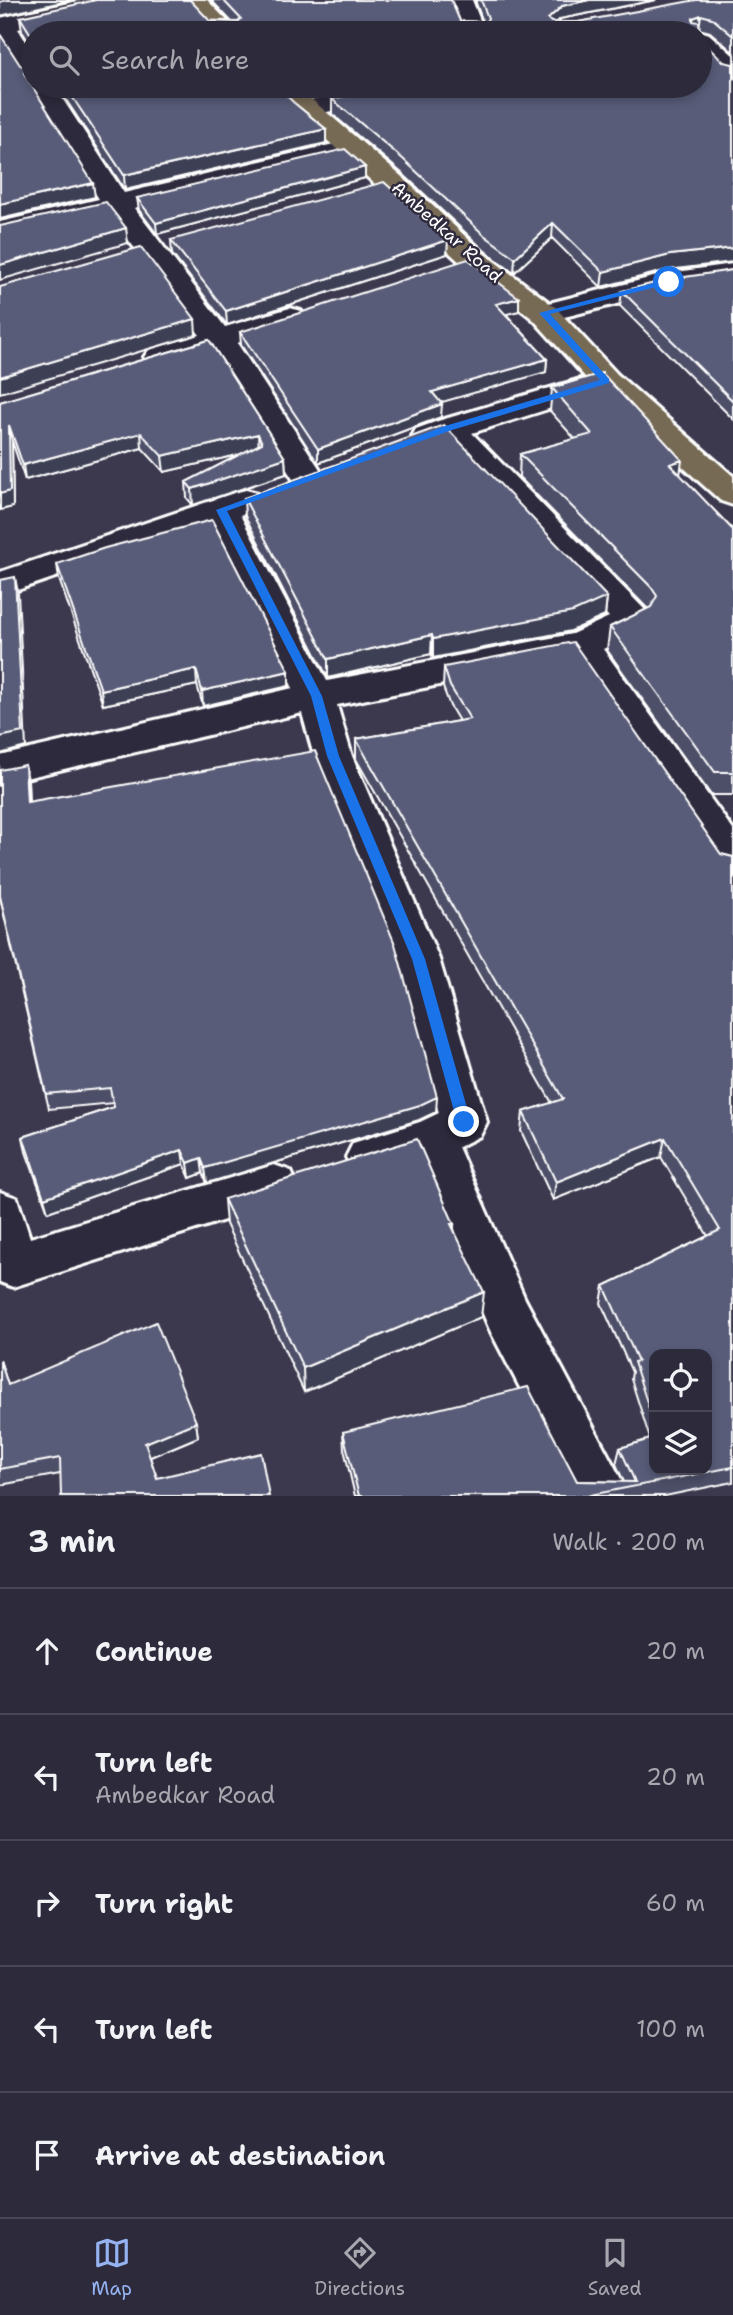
<!DOCTYPE html>
<meta charset="utf-8">
<style>
:root{--surface:#2d2b3b;--page:#353342;--text:#f1f3f6;--muted:#a7a7af;--line:#484755;--accent:#95b2f1}
body{margin:0;font-family:"Shantell Sans",sans-serif;background:var(--page);color:var(--text)}
.controls{position:absolute;right:21px;bottom:21px;display:grid;overflow:hidden;border-radius:14px;box-shadow:0 4px 10px #0003}
.controls button{width:63px;height:63px;display:grid;place-items:center;padding:0;border:0;border-bottom:2px solid var(--line);background:var(--surface);color:var(--text);font:35px sans-serif}
.stop{position:absolute;width:21px;height:21px;margin:-16px;border:5px solid #1a73e8;border-radius:50%;background:#fff}
.stop.end{background:#1a73e8;border-color:#fff;box-shadow:0 2px 7px #0008}
.list{margin:0;padding:0;list-style:none}
h2{display:flex;justify-content:space-between;align-items:center;height:91px;margin:0;padding:0 28px;font-size:30px}
h2 small{font-size:23px;font-weight:400;color:var(--muted)}
.list li{display:grid;grid-template-columns:46px 1fr auto;gap:21px;align-items:center;box-sizing:border-box;height:126px;padding:0 28px;border-top:2px solid var(--line)}
.list b{display:block;font-size:26px;white-space:nowrap}
.list p{margin:0;font-size:23px;white-space:nowrap;color:var(--muted)}
.list em{font-size:23px;font-style:normal;color:var(--muted)}
.icon{flex:none;width:38px;height:38px;fill:none;stroke:currentColor;stroke-width:2;stroke-linecap:round;stroke-linejoin:round}
.map{position:relative;flex:none;width:733px;height:1496px;overflow:hidden}
.search{position:absolute;background:var(--surface);box-shadow:0 4px 10px #0003;left:21px;right:21px;top:21px;height:77px;display:flex;align-items:center;gap:18px;box-sizing:border-box;padding:0 24px;border-radius:38px;color:var(--muted);font-size:26px}
.sheet{height:721px;background:var(--surface)}
nav{display:flex;justify-content:space-around;align-items:center;box-sizing:border-box;height:98px;border-top:2px solid var(--line);background:var(--surface);font-size:19px;color:var(--muted)}
nav a{display:grid;justify-items:center;gap:4px}
nav .on{color:var(--accent)}
.map>svg:first-child{display:block}
</style>
<div class="map">
<svg width="733" height="1496" viewBox="0 0 733 1496">
<rect width="100%" height="100%" fill="#3c394f"/>
<filter id="ink" filterUnits="userSpaceOnUse"><feTurbulence type="fractalNoise" baseFrequency=".0143" numOctaves="2"/><feDisplacementMap in="SourceGraphic" scale="14" xChannelSelector="R" yChannelSelector="G"/><feConvolveMatrix kernelMatrix="1 2 1 2 8 2 1 2 1" color-interpolation-filters="sRGB"/></filter>
<g filter="url(#ink)">
<g fill="none" stroke-linecap="round" stroke-linejoin="round">
<g stroke="#fff" stroke-width="6">
<path id="minor" d="M 83,0 L 128,0 L 125,5 L 18,29 L 33,53 L 33,86 L 54,86 L 124,193 L 351,140 L 361,142 L 365,148 L 361,154 L 134,208 L 225,327 L 290,308 L 301,311 L 305,317 L 301,323 L 237,343 L 327,480 L 322,487 L 310,490 L 298,487 L 211,351 L 160,366 L 149,364 L 144,357 L 149,350 L 200,335 L 109,214 L 0,240 L 0,222 L 99,199 L 28,86 L 32,80 L 24,78 L 0,40 L 0,18 Z
M 448,0 L 472,0 L 485,33 L 461,33 Z
M 700,31 L 709,34 L 733,55 L 733,77 L 724,74 L 700,52 L 700,33 L 693,33 Z
M 373,86 L 419,86 L 415,92 L 305,117 L 296,115 L 292,109 L 296,103 Z
M 733,264 L 733,282 L 669,291 L 544,322 L 533,319 L 529,313 L 533,307 L 669,273 Z
M 601,373 L 612,375 L 617,382 L 612,389 L 472,433 L 646,611 L 651,620 L 646,629 L 603,649 L 733,830 L 733,876 L 719,872 L 572,659 L 337,705 L 352,756 L 439,959 L 487,1122 L 480,1136 L 458,1147 L 525,1299 L 630,1496 L 576,1496 L 490,1330 L 418,1162 L 369,1177 L 353,1171 L 346,1157 L 353,1143 L 420,1122 L 439,1113 L 397,959 L 314,756 L 302,713 L 0,784 L 0,756 L 293,688 L 211,524 L 0,596 L 0,572 L 234,493 L 246,490 L 258,493 L 263,501 L 258,509 L 240,515 L 327,681 L 572,634 L 609,617 L 444,442 L 428,446 L 416,443 L 412,436 L 416,429 L 438,421 Z
M 274,1165 L 291,1171 L 297,1185 L 291,1199 L 13,1287 L 0,1282 L 0,1192 L 17,1198 L 30,1238 Z"/>
</g>
<g stroke="#fff" stroke-width="6">
<path id="primary" d="M 181,0 L 207,0 L 239,33 L 213,33 Z
M 268,86 L 296,86 L 401,176 L 482,252 L 555,307 L 617,374 L 733,476 L 733,505 L 721,501 L 595,388 L 533,319 L 462,264 Z"/>
</g>
<use href="#minor" fill="#2f2a3d" fill-rule="evenodd"/>
<use href="#primary" fill="#766a55" fill-rule="evenodd"/>
</g>
<path fill="#4d4f67" stroke="#fff" stroke-width="2" fill-rule="evenodd" d="M 211,0 L 451,0 L 460,21 L 483,22 L 476,3 L 476,0 L 656,0 L 560,19 L 558,22 L 578,22 L 733,0 L 733,52 L 710,32 L 699,29 L 33,33 L 33,49 L 22,31 L 20,17 L 231,21 Z
M 57,86 L 277,86 L 293,102 L 326,129 L 326,143 L 125,190 Z
M 299,86 L 362,86 L 312,97 Z
M 332,99 L 668,270 L 601,287 L 552,238 L 514,273 L 484,250 L 403,174 L 332,114 Z
M 365,178 L 157,234 L 139,210 L 137,198 Z
M 171,240 L 447,254 L 227,325 L 172,254 Z
M 733,270 L 733,419 L 620,306 L 622,291 Z
M 519,298 L 519,311 L 506,314 L 547,359 L 546,372 L 440,402 L 441,417 L 318,463 L 241,345 L 240,332 Z
M 209,340 L 285,458 L 286,474 L 193,505 L 187,498 L 186,482 L 241,454 L 164,472 L 142,448 L 25,480 L 12,441 L 13,507 L 0,510 L 0,402 Z
M 552,388 L 680,475 L 733,530 L 733,795 L 711,795 L 607,650 L 610,627 L 648,609 L 519,477 L 520,454 L 575,439 L 550,411 Z
M 244,498 L 607,597 L 605,616 L 571,631 L 433,658 L 431,654 L 328,678 L 245,516 Z
M 57,564 L 289,686 L 203,706 L 197,685 L 103,705 L 59,579 Z
M 444,667 L 721,854 L 733,857 L 733,1482 L 665,1496 L 355,1496 L 344,1449 L 343,1432 L 577,1481 L 624,1482 L 616,1464 L 620,1448 L 650,1439 L 631,1379 L 632,1372 L 601,1303 L 604,1286 L 708,1236 L 661,1157 L 553,1200 L 521,1131 L 523,1112 L 552,1103 L 356,759 L 356,739 L 459,721 L 450,706 L 443,687 ZM 654,1354 L 707,1470 L 654,1470 Z
M 28,780 L 29,802 L 436,1112 L 419,1120 L 207,1183 L 203,1173 L 190,1178 L 184,1164 L 48,1212 L 26,1152 L 23,1137 L 114,1107 L 113,1103 L 49,1109 L 0,898 Z
M 224,1199 L 454,1224 L 454,1229 L 481,1317 L 304,1392 L 226,1224 Z
M 0,1360 L 8,1385 L 196,1422 L 198,1437 L 150,1457 L 157,1478 L 269,1496 L 60,1474 L 0,1485 Z"/>
<path fill="#3e4054" stroke="#fff" stroke-width="2" d="M 7,0 L 71,0 L 0,16 L 0,2 Z
M 589,0 L 656,0 L 560,19 L 547,33 L 548,19 L 562,6 Z
M 701,15 L 699,28 L 691,32 L 693,18 Z
M 312,86 L 362,86 L 312,97 Z
M 326,129 L 326,143 L 125,190 L 124,175 Z
M 365,167 L 365,178 L 157,234 L 156,223 Z
M 93,183 L 95,197 L 0,219 L 0,204 Z
M 553,223 L 552,238 L 514,273 L 515,258 Z
M 126,228 L 128,243 L 0,280 L 0,265 Z
M 448,240 L 447,254 L 227,325 L 226,311 Z
M 733,248 L 733,262 L 668,270 L 601,287 L 603,272 L 670,255 Z
M 519,298 L 519,311 L 495,317 L 496,304 Z
M 195,319 L 196,335 L 0,393 L 0,377 Z
M 547,359 L 546,372 L 432,405 L 432,392 Z
M 442,404 L 441,417 L 318,463 L 318,449 Z
M 9,425 L 12,441 L 13,507 L 0,510 L 0,494 Z
M 141,433 L 142,448 L 25,480 L 23,465 Z
M 258,434 L 259,450 L 164,472 L 162,456 Z
M 285,458 L 286,474 L 193,505 L 192,489 Z
M 682,460 L 679,483 L 670,464 Z
M 15,577 L 18,593 L 26,747 L 0,754 L 0,737 Z
M 607,597 L 605,616 L 571,631 L 433,658 L 433,639 Z
M 432,635 L 431,654 L 328,678 L 328,659 Z
M 196,669 L 197,685 L 103,705 L 101,690 Z
M 289,671 L 289,686 L 203,706 L 202,691 Z
M 25,765 L 28,780 L 29,818 L 27,802 Z
M 437,1097 L 436,1112 L 419,1120 L 207,1183 L 205,1168 Z
M 665,1138 L 661,1157 L 553,1200 L 556,1182 Z
M 182,1150 L 184,1164 L 48,1212 L 44,1198 Z
M 201,1158 L 203,1173 L 190,1178 L 188,1163 Z
M 484,1292 L 481,1317 L 304,1392 L 303,1368 Z
M 196,1422 L 198,1437 L 148,1458 L 145,1443 Z"/>
<path fill="#595c78" stroke="#fff" stroke-width="2" d="M 96,0 L 190,0 L 210,21 L 238,22 L 241,19 L 223,0 L 451,0 L 460,21 L 486,22 L 488,18 L 481,0 L 589,0 L 562,6 L 548,19 L 551,22 L 578,22 L 696,0 L 733,0 L 733,36 L 712,18 L 701,15 L 693,18 L 693,21 L 699,22 L 700,33 L 33,33 L 33,38 L 20,17 Z
M 0,34 L 20,65 L 26,67 L 24,73 L 93,183 L 0,204 Z
M 700,34 L 700,40 L 724,62 L 733,64 L 733,248 L 670,255 L 603,272 L 553,223 L 515,258 L 484,235 L 403,159 L 332,99 L 392,86 L 700,86 Z
M 65,86 L 277,86 L 293,102 L 326,129 L 124,175 Z
M 345,149 L 365,167 L 156,223 L 137,198 Z
M 384,182 L 448,240 L 226,311 L 171,240 Z
M 106,202 L 126,228 L 0,265 L 0,226 Z
M 141,247 L 195,319 L 0,377 L 0,287 Z
M 468,259 L 519,298 L 496,304 L 547,359 L 432,392 L 442,404 L 318,449 L 240,332 Z
M 733,270 L 733,401 L 622,291 L 671,279 Z
M 209,340 L 285,458 L 192,489 L 186,482 L 262,443 L 258,434 L 162,456 L 141,433 L 23,465 L 9,425 L 10,491 L 0,494 L 0,402 Z
M 602,373 L 682,460 L 670,464 L 733,530 L 733,772 L 715,772 L 610,627 L 651,607 L 657,596 L 651,587 L 520,454 L 592,434 L 552,388 Z
M 444,425 L 607,597 L 573,612 L 433,639 L 432,635 L 328,659 L 244,498 Z
M 212,520 L 289,671 L 202,691 L 196,669 L 101,690 L 57,564 L 105,548 Z
M 15,577 L 23,732 L 0,737 L 0,580 Z
M 573,642 L 721,854 L 733,857 L 733,1467 L 590,1495 L 591,1496 L 359,1496 L 343,1432 L 528,1387 L 577,1481 L 635,1482 L 620,1448 L 654,1438 L 654,1470 L 707,1470 L 707,1354 L 654,1354 L 654,1424 L 634,1362 L 638,1361 L 604,1286 L 720,1230 L 665,1138 L 556,1182 L 523,1112 L 563,1099 L 356,739 L 470,719 L 450,686 L 444,667 Z
M 315,751 L 395,944 L 437,1097 L 420,1105 L 205,1168 L 201,1158 L 188,1163 L 182,1150 L 44,1198 L 23,1137 L 114,1107 L 110,1088 L 46,1094 L 0,896 L 0,770 L 25,765 L 27,802 Z
M 417,1139 L 454,1224 L 451,1224 L 484,1292 L 303,1368 L 224,1199 Z
M 156,1322 L 196,1422 L 145,1443 L 157,1478 L 261,1453 L 269,1496 L 61,1496 L 60,1458 L 0,1469 L 0,1360 L 8,1385 Z"/>
</g>
<path fill="#1a73e8" d="M 669,279 L 674,282 L 672,283 L 550,314 L 609,379 L 609,383 L 452,430 L 227,511 L 322,696 L 339,756 L 425,959 L 471,1122 L 464,1128 L 457,1122 L 412,959 L 327,756 L 311,696 L 216,510 L 445,426 L 600,380 L 539,313 Z"/>
<g text-anchor="middle" stroke-width="5" stroke-linejoin="round" paint-order="stroke">
<g font-size="18" fill="#fff" stroke="#2f2a3d">
<text transform="translate(447 232) rotate(42)" y="6">Ambedkar Road</text>
</g>
</g>
</svg>
<div class="controls">
<button><svg class="icon" aria-label="locate" viewBox="0 0 24 24"><circle cx="12" cy="12" r="6"/><path d="M12 2v4M12 18v4M2 12h4M18 12h4"/></svg></button>
<button><svg class="icon" aria-label="layers" viewBox="0 0 24 24"><path d="M12 4l9 5-9 5-9-5zM3 14l9 5 9-5"/></svg></button>
</div>
<div class="stop" style="left:669px;top:282px"></div>
<div class="stop end" style="left:464px;top:1122px"></div>
<div class="search"><svg class="icon" aria-label="search" viewBox="0 0 24 24"><circle cx="10" cy="10" r="6"/><path d="M15 15l6 6"/></svg>Search here</div>
</div>
<section class="sheet">
<h2>3 min<small>Walk · 200 m</small></h2>
<ul class="list">
<li><svg class="icon" aria-label="ahead" viewBox="0 0 24 24"><path d="M12 20V5M6 11l6-6 6 6"/></svg><div><b>Continue</b></div><em>20 m</em></li>
<li><svg class="icon" aria-label="left" viewBox="0 0 24 24"><path d="M17 20v-9H6M10 6l-5 5 5 5"/></svg><div><b>Turn left</b><p>Ambedkar Road</p></div><em>20 m</em></li>
<li><svg class="icon" aria-label="right" viewBox="0 0 24 24"><path d="M7 20v-9h11M14 6l5 5-5 5"/></svg><div><b>Turn right</b></div><em>60 m</em></li>
<li><svg class="icon" aria-label="left" viewBox="0 0 24 24"><path d="M17 20v-9H6M10 6l-5 5 5 5"/></svg><div><b>Turn left</b></div><em>100 m</em></li>
<li><svg class="icon" aria-label="arrive" viewBox="0 0 24 24"><path d="M6 21V4h12l-3 4 3 4H6"/></svg><div><b>Arrive at destination</b></div></li>
</ul>
</section>
<nav>
<a class="on"><svg class="icon" aria-label="map" viewBox="0 0 24 24"><path d="M3 6l6-2 6 2 6-2v14l-6 2-6-2-6 2zM9 4v14M15 6v14"/></svg>Map</a>
<a><svg class="icon" aria-label="directions" viewBox="0 0 24 24"><path d="M12 3l9 9-9 9-9-9zM9 14v-3h6M13 9l2 2-2 2"/></svg>Directions</a>
<a><svg class="icon" aria-label="saved" viewBox="0 0 24 24"><path d="M7 4h10v16l-5-4-5 4z"/></svg>Saved</a>
</nav>
